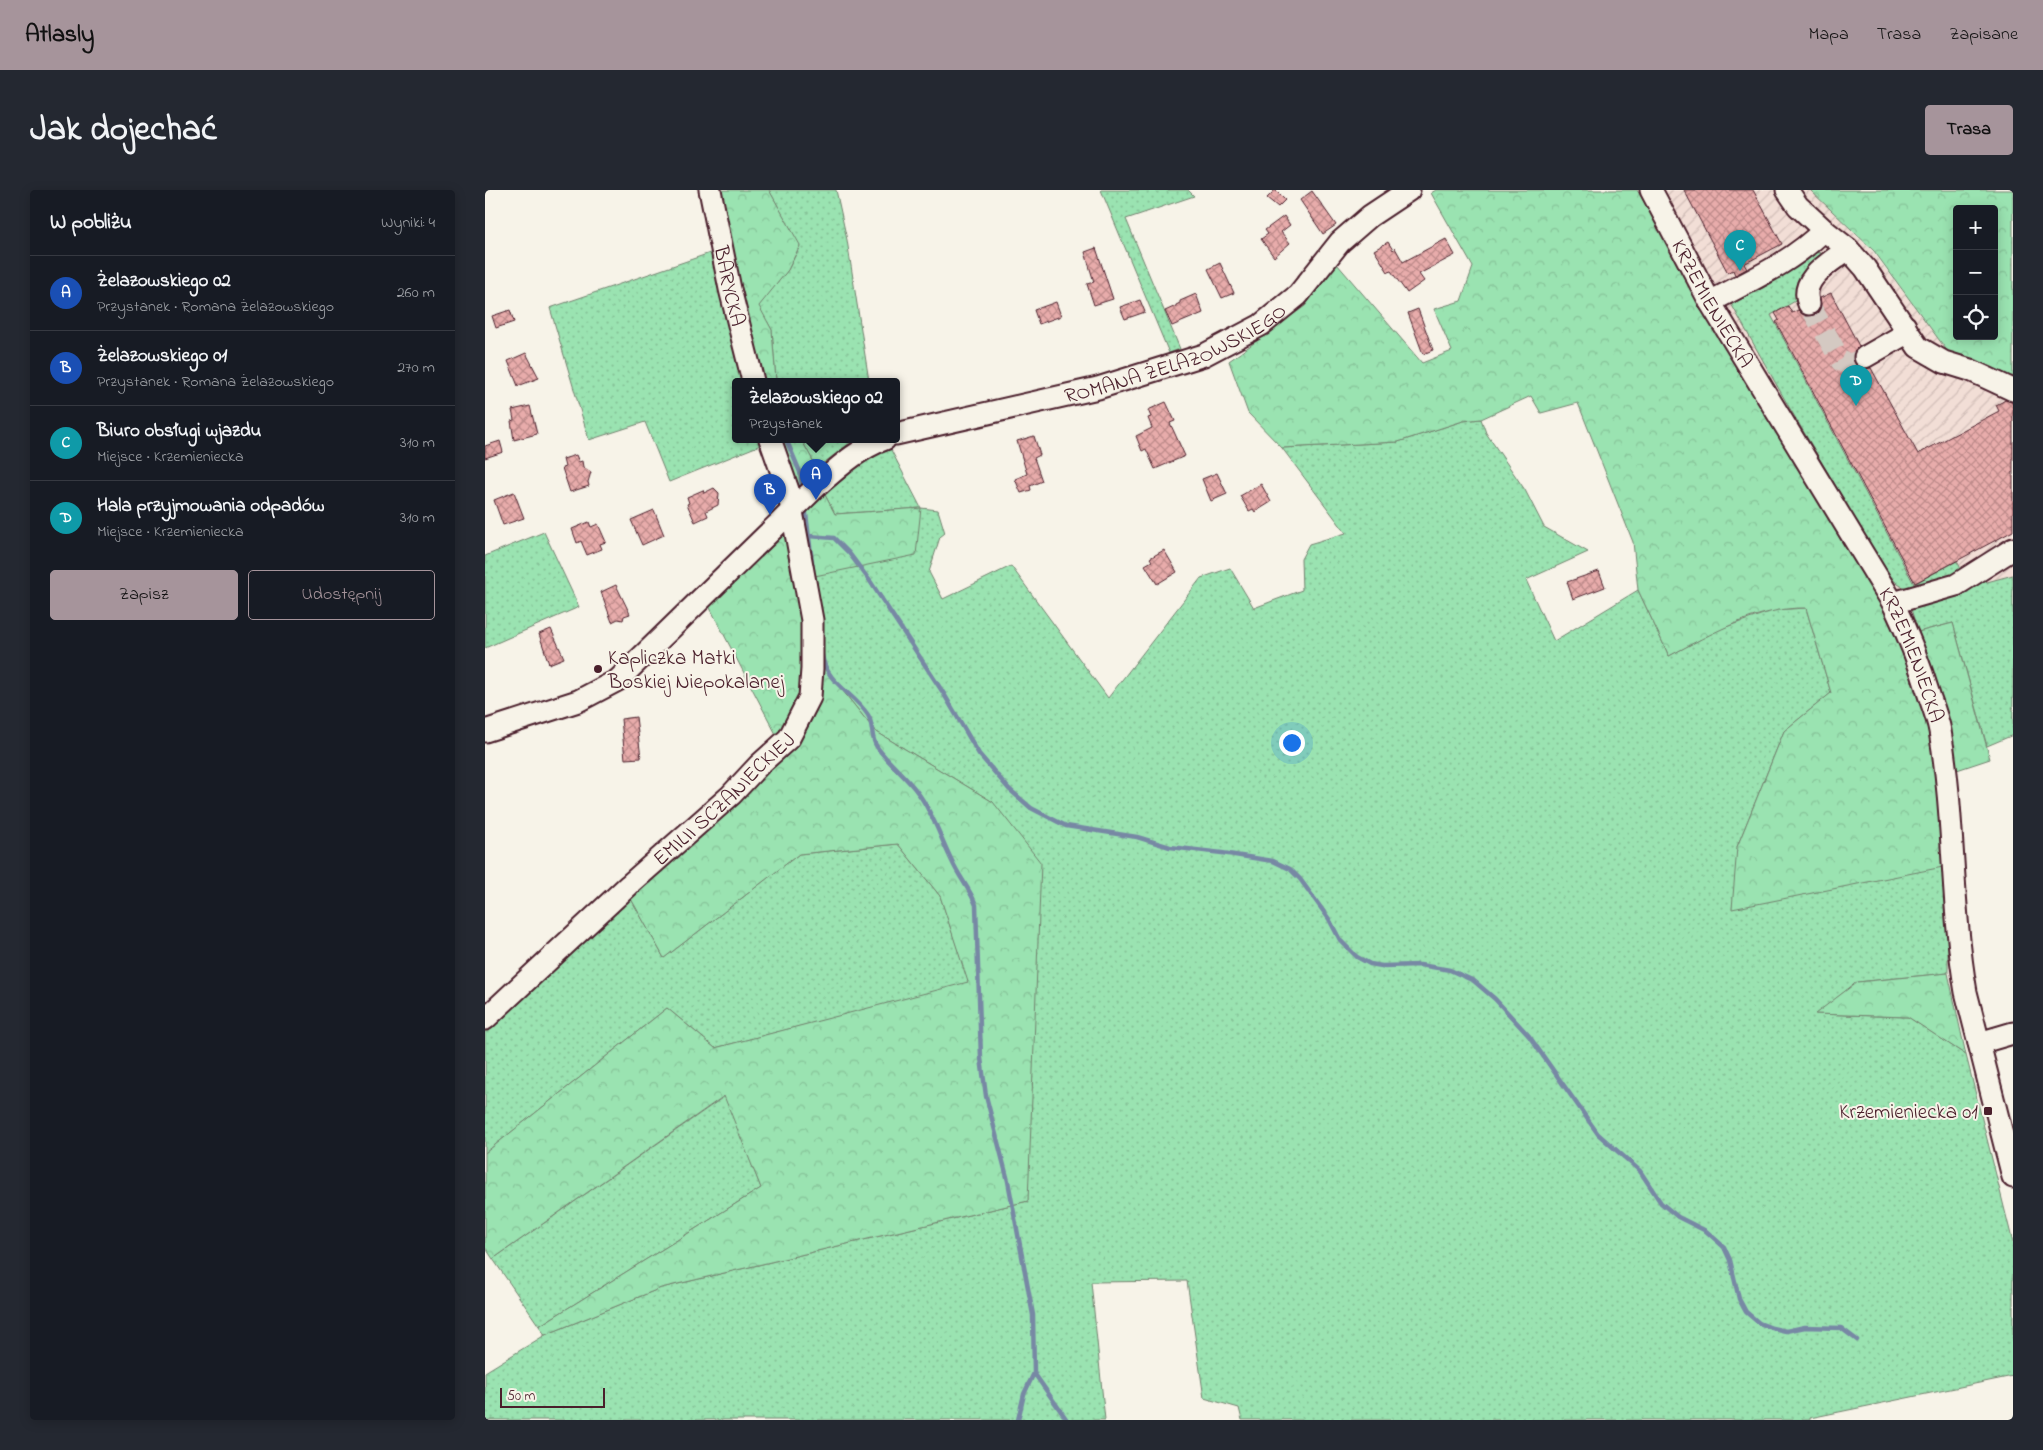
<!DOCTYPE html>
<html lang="pl">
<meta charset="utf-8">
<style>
:root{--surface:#171b24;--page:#242831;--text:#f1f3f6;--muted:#9ea1a6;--line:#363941;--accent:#a6949b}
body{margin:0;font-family:"Indie Flower",sans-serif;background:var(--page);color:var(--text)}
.controls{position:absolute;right:15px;top:15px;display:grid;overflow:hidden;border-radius:5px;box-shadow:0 2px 12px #0003}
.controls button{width:45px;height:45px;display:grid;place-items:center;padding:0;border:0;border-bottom:1px solid var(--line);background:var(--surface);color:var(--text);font:25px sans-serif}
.scale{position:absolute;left:15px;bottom:12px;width:105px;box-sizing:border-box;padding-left:5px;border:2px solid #4a1f2b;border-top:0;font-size:14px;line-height:18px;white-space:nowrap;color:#4a1f2b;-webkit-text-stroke:4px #f7f3e8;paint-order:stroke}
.you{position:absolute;left:806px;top:552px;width:18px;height:18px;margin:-12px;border:4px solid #fff;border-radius:50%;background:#1a73e8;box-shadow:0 0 0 8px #1a73e833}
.badge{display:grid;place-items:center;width:32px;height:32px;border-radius:50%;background:var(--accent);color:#fff;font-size:16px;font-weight:700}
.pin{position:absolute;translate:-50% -41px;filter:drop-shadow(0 1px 2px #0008)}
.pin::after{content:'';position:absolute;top:26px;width:18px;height:15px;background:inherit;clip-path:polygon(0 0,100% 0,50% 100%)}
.popup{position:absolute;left:247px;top:188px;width:168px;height:65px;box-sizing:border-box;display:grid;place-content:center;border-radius:5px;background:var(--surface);filter:drop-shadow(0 1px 4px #0005);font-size:16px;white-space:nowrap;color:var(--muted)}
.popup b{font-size:19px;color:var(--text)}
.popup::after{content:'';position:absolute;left:50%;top:100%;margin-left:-10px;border:10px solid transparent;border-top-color:var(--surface)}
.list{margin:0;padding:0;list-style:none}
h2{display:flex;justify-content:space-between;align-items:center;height:65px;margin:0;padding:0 20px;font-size:21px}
h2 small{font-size:16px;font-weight:400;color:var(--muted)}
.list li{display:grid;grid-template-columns:32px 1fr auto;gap:15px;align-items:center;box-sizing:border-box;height:75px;padding:0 20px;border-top:1px solid var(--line)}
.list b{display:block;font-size:19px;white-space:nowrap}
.list p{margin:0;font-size:16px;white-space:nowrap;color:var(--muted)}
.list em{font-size:16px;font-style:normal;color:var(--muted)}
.actions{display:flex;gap:10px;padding:15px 20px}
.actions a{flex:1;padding:11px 0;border:1px solid var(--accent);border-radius:5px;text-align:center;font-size:18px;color:var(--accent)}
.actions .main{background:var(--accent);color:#111}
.icon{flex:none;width:28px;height:28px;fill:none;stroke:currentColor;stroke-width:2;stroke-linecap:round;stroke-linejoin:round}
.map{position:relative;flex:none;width:1528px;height:1230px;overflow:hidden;border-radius:5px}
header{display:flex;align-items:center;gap:30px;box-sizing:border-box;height:70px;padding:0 25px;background:var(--accent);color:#111}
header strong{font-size:24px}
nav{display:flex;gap:28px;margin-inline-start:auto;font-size:18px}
.intro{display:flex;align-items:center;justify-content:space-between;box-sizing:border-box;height:120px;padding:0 30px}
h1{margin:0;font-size:35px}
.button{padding:12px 22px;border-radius:5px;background:var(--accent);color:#111;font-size:18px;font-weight:700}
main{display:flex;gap:30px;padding:0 30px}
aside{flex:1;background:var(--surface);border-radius:5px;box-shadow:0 2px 12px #0003}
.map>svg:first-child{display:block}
</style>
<header>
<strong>Atlasly</strong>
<nav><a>Mapa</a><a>Trasa</a><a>Zapisane</a></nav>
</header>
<div class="intro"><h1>Jak dojechać</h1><a class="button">Trasa</a></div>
<main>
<aside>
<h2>W pobliżu<small>Wyniki: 4</small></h2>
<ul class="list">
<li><span class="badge" style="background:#1a4fb4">A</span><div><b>Żelazowskiego 02</b><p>Przystanek · Romana Żelazowskiego</p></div><em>260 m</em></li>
<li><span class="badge" style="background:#1a4fb4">B</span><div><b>Żelazowskiego 01</b><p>Przystanek · Romana Żelazowskiego</p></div><em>270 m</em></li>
<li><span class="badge" style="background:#0f9aa8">C</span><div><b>Biuro obsługi wjazdu</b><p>Miejsce · Krzemieniecka</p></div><em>310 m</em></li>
<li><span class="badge" style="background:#0f9aa8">D</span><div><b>Hala przyjmowania odpadów</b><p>Miejsce · Krzemieniecka</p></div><em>310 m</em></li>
</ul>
<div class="actions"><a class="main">Zapisz</a><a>Udostępnij</a></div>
</aside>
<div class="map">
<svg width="1528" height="1230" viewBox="0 0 1528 1230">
<defs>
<pattern id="industrial-furrows" width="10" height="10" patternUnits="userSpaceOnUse" patternTransform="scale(1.25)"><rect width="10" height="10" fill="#f2ded6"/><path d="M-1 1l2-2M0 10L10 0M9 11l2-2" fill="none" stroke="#d1beb8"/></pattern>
<pattern id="grass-dots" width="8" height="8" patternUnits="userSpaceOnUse" patternTransform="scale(1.25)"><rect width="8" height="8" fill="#9ae3b1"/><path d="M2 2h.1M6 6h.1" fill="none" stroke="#86c298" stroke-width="1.8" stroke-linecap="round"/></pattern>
<pattern id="forest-crowns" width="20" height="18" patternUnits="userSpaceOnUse" patternTransform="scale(1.25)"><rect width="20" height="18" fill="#9ae3b1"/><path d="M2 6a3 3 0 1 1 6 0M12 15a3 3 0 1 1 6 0" fill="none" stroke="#86c298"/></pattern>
<pattern id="building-cross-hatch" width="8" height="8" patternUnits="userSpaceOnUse" patternTransform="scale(1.25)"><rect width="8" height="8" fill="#e8acab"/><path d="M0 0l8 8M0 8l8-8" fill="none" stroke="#be8b8b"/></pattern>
</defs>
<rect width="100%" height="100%" fill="#f7f3e8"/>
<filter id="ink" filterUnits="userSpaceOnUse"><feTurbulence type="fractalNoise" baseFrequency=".02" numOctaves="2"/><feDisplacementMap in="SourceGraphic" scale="10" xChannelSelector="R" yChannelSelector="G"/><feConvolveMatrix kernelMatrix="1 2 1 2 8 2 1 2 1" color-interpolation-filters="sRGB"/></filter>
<g filter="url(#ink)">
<path fill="url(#industrial-furrows)" d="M 1177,0 L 1326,0 L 1388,62 L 1463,162 L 1528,191 L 1528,385 L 1425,419 L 1402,388 L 1245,130 Z"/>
<path fill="url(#grass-dots)" stroke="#72816e" d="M 284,0 L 351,0 L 362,50 L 384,191 L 291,191 L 287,140 L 273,116 L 303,80 L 315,56 Z
M 616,0 L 703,0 L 709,6 L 641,29 L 695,159 L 684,163 Z
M 228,62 L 259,191 L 251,191 L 251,249 L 276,249 L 278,254 L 184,292 L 160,232 L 104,250 L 65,118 Z
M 1332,62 L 1338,64 C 1331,81 1305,77 1312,110 L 1286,125 L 1429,394 L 1472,371 L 1477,381 C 1459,389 1436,404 1416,396 C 1412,394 1408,389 1404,386 L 1304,217 L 1244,110 Z
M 996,229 L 1001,243 L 1040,300 L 1059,337 L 1103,362 L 1041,390 L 1069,451 L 1153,400 L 1184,466 L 1232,440 L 1290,420 L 1321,418 L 1346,503 L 1299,541 L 1252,657 L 1463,676 L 1463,783 L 1372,792 L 1331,824 L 1423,827 L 1481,865 L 1528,1053 L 1528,1186 L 1325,1228 L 1325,1230 L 757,1230 L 754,1218 L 719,1208 L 702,1091 L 606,1092 L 620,1230 L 0,1230 L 0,1182 L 60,1145 L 176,1098 L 543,1011 L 508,612 L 390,541 L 333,470 L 325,387 L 436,318 L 350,324 L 340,305 L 391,261 L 405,258 L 436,318 L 453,320 L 460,343 L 455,347 L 444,382 L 458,409 L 526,376 L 623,508 L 716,388 L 745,378 L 769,418 L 817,400 L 816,369 L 824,354 L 861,343 L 797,258 L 913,252 L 978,231 Z
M 316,249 L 370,249 L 332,278 Z
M 59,342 L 94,417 L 0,458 L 0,366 Z
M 1528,385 L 1528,545 L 1502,556 L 1468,433 L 1433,442 L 1426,419 L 1498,388 L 1502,392 Z
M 413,654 L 455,706 L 484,793 L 230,858 L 182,818 L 0,963 L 0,841 L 145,707 L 179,768 L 314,664 Z
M 240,906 L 276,998 L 54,1136 L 8,1069 Z"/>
<path fill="url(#forest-crowns)" stroke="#72816e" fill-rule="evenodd" d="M 232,0 L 284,0 L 315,55 L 303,80 L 274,116 L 287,140 L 291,191 L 276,191 Z
M 951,0 L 1152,0 L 1405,425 L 1450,543 L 1463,676 L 1247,719 L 1252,657 L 1299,541 L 1346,503 L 1321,418 C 1272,417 1226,444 1184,466 L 1153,400 L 1148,352 L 1093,213 L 1056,223 L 1046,206 L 996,229 L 978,231 L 913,252 L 797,258 L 763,223 L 744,171 L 820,116 L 852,74 L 937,173 L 967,161 L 949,119 L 976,111 L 988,77 L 946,3 Z
M 1325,0 L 1528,0 L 1528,191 L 1463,162 L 1389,61 ZM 1472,19 L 1509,19 L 1509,146 L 1472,146 Z
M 293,249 L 316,249 L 332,278 L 309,301 Z
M 340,305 L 350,324 L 436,318 L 431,365 L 325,387 L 315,325 Z
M 305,336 L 323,486 L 293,548 L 224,416 Z
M 1468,433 L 1505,569 L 1466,582 L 1458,535 L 1433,442 Z
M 333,470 L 390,541 L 508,612 L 556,673 L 543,1011 L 176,1098 L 60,1145 L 54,1136 L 276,998 L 239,906 L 8,1069 L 0,1057 L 0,963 L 182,818 L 230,858 L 483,792 L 455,706 L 413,654 L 314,664 L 179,768 L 145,707 L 308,553 Z
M 1463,783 L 1481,865 L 1423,827 L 1330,824 L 1372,792 Z"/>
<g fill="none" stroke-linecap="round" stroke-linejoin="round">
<path stroke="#7788a4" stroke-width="4.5" d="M 301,249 L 315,282 L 318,301
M 320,316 L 328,380
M 324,346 L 349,348 L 364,363 L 385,391 L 459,504 L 494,564 L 524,599 L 546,618 L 581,636 L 652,647 L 685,657 L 737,663 L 788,671 L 805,679 L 815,689 L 844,729 L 855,750 L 872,767 L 885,774 L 897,776 L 935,775 L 965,780 L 989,791 L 1010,809 L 1044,846 L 1113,944 L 1155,981 L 1176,1013 L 1193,1027 L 1221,1041 L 1239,1057 L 1245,1070 L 1254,1109 L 1261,1122 L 1274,1133 L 1287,1138 L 1301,1141 L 1320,1137 L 1356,1138 L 1372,1150
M 337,465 C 341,493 369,503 383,525 C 389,535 385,547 392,557 C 404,574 421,586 433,603 C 448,623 456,649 467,671 C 474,687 485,699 491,715 L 496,868 L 501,906 L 523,991 L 548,1125 L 549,1183 L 539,1204 L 533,1230
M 549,1183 L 582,1230"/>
</g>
<path fill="url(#building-cross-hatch)" stroke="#4a1f2b" d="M 790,0 L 800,10 L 793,17 L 782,8 Z
M 1199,0 L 1268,0 L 1297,54 L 1259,74 L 1262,79 L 1250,85 L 1248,80 L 1243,83 Z
M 827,1 L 851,35 L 838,44 L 815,10 Z
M 799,26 L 805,35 L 796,42 L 805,53 L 789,67 L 776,49 L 783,44 L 780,40 Z
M 961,49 L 970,65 L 934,84 L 939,91 L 922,103 L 906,81 L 903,82 L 889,60 L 903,52 L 908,60 L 910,58 L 918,72 Z
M 611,58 L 628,109 L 609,115 L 602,94 L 609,92 L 600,62 Z
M 735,73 L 749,103 L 737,108 L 723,79 Z
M 1346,103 L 1374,156 L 1369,161 L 1369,173 L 1374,178 L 1380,179 L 1386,178 L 1433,264 L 1514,221 L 1511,215 L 1517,212 L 1520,210 L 1527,212 L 1528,215 L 1528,341 L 1430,393 L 1291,132 L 1294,130 L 1290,123 L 1303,116 L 1307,123 L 1313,120 L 1320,126 L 1327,126 L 1336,118 L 1335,108 Z
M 711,104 L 718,123 L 687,136 L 680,121 L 691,116 L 691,115 L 695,113 L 695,111 Z
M 655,110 L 660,122 L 640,129 L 635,117 Z
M 571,112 L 576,126 L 554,134 L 549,120 Z
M 933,119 L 948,160 L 938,164 L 923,123 Z
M 25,120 L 29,132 L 11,138 L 7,126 Z
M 41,163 L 54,188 L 33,196 L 23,171 Z
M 681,212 L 690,231 L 685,233 L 700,266 L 670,279 L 661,259 L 657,261 L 651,246 L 667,238 L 663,228 L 666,227 L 663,220 Z
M 45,216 L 52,244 L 29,250 L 26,231 L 29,230 L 27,220 Z
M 549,246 L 555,265 L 549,268 L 557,291 L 545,296 L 546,300 L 536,303 L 530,289 L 542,284 L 532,251 Z
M 15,251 L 18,262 L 0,268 L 0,256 Z
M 91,265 L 94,272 L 97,271 L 98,277 L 106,282 L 103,292 L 104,296 L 85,302 L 77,278 L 80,277 L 78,269 Z
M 732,283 L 742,304 L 726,311 L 717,289 Z
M 776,294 L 786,312 L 770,322 L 768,319 L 764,321 L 755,306 Z
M 229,298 L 234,303 L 233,315 L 221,321 L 223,326 L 210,332 L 202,314 L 204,313 L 202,307 L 218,300 L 219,303 Z
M 29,302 L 39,328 L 18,335 L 9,310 Z
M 169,320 L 179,345 L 157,355 L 146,330 Z
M 104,332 L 106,337 L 113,334 L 121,352 L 115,354 L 117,359 L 102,365 L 96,351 L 92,353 L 87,339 Z
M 679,360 L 692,382 L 672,394 L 660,375 L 667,371 L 665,368 Z
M 1114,381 L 1120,397 L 1088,409 L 1082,392 Z
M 131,395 L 145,424 L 139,426 L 138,430 L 133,429 L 127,432 L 116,402 Z
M 66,439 L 79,468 L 64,474 L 54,444 Z
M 151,527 L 156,568 L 140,569 L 136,529 Z"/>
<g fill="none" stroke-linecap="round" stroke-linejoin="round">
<path stroke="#d4c9c2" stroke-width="21" stroke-dasharray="21 11" stroke-linecap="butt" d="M 1324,114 L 1356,171 C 1366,176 1371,172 1380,167"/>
<g stroke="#4a1f2b" stroke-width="25">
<g id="minor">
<path id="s1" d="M 225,0 L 245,99 L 268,191"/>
<path id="s2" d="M 1166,0 L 1225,112 L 1408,413 C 1423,444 1435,475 1445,508 C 1449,519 1453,530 1455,541 C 1470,627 1466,716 1481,802 L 1528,987"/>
<path d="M 1302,0 L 1313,16 L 1339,40"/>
<path d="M 1225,112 C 1266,90 1306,73 1339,40 L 1363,59 L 1380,78 L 1433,157 L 1459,172 L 1485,180 L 1528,200"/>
<path d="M 1324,114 C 1313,89 1346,72 1363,59"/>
<path d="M 1380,167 L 1415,147 L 1420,136"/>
<path id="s3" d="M 411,244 L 613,198 L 719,165 L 776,135 L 813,105 L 855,52 L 885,26 L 924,0"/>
<path d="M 1408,413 L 1471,395 L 1528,359"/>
<path d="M 0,541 L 93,511 L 133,490 L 333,295 C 354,277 373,259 400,249"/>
<path id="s4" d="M 0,829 L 144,695 L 246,605 L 274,575 L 304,548 L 325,507 L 327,479 L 327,430 L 303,300 L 285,249"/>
<path d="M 1494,853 L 1528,843"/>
</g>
</g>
<use href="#minor" stroke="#f7f3e8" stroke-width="21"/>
</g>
</g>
<g fill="#4a1f2b" stroke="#f7f3e8" stroke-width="2">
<circle cx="113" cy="479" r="5"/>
<rect x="1498" y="916" width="10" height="10" rx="2.5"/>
</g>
<g text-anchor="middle" stroke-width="4" stroke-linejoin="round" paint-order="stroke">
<g font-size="21" fill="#4a1f2b" stroke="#f7f3e8">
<text dy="7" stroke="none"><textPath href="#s1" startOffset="98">BARYCKA</textPath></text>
<text dy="7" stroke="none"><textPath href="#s2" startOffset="129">KRZEMIENIECKA</textPath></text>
<text dy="7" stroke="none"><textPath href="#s3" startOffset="292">ROMANA ŻELAZOWSKIEGO</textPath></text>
<text dy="7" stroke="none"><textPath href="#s2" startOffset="534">KRZEMIENIECKA</textPath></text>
<text dy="7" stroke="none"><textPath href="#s4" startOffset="325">EMILII SCZANIECKIEJ</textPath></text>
</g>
<g font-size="21" fill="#4a1f2b" stroke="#f7f3e8" text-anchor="start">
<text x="123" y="474">Kapliczka Matki<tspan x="123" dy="24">Boskiej Niepokalanej</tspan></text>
<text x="1493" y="928" text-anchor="end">Krzemieniecka 01</text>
</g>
</g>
</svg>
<div class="controls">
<button>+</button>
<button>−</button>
<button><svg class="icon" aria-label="locate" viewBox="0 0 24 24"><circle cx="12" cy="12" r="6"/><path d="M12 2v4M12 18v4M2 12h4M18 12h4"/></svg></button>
</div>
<div class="scale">50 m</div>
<div class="you"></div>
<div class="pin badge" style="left:331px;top:310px;background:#1a4fb4">A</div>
<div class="popup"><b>Żelazowskiego 02</b>Przystanek</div>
<div class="pin badge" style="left:285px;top:325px;background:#1a4fb4">B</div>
<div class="pin badge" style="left:1255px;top:81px;background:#0f9aa8">C</div>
<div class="pin badge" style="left:1371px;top:216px;background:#0f9aa8">D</div>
</div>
</main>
